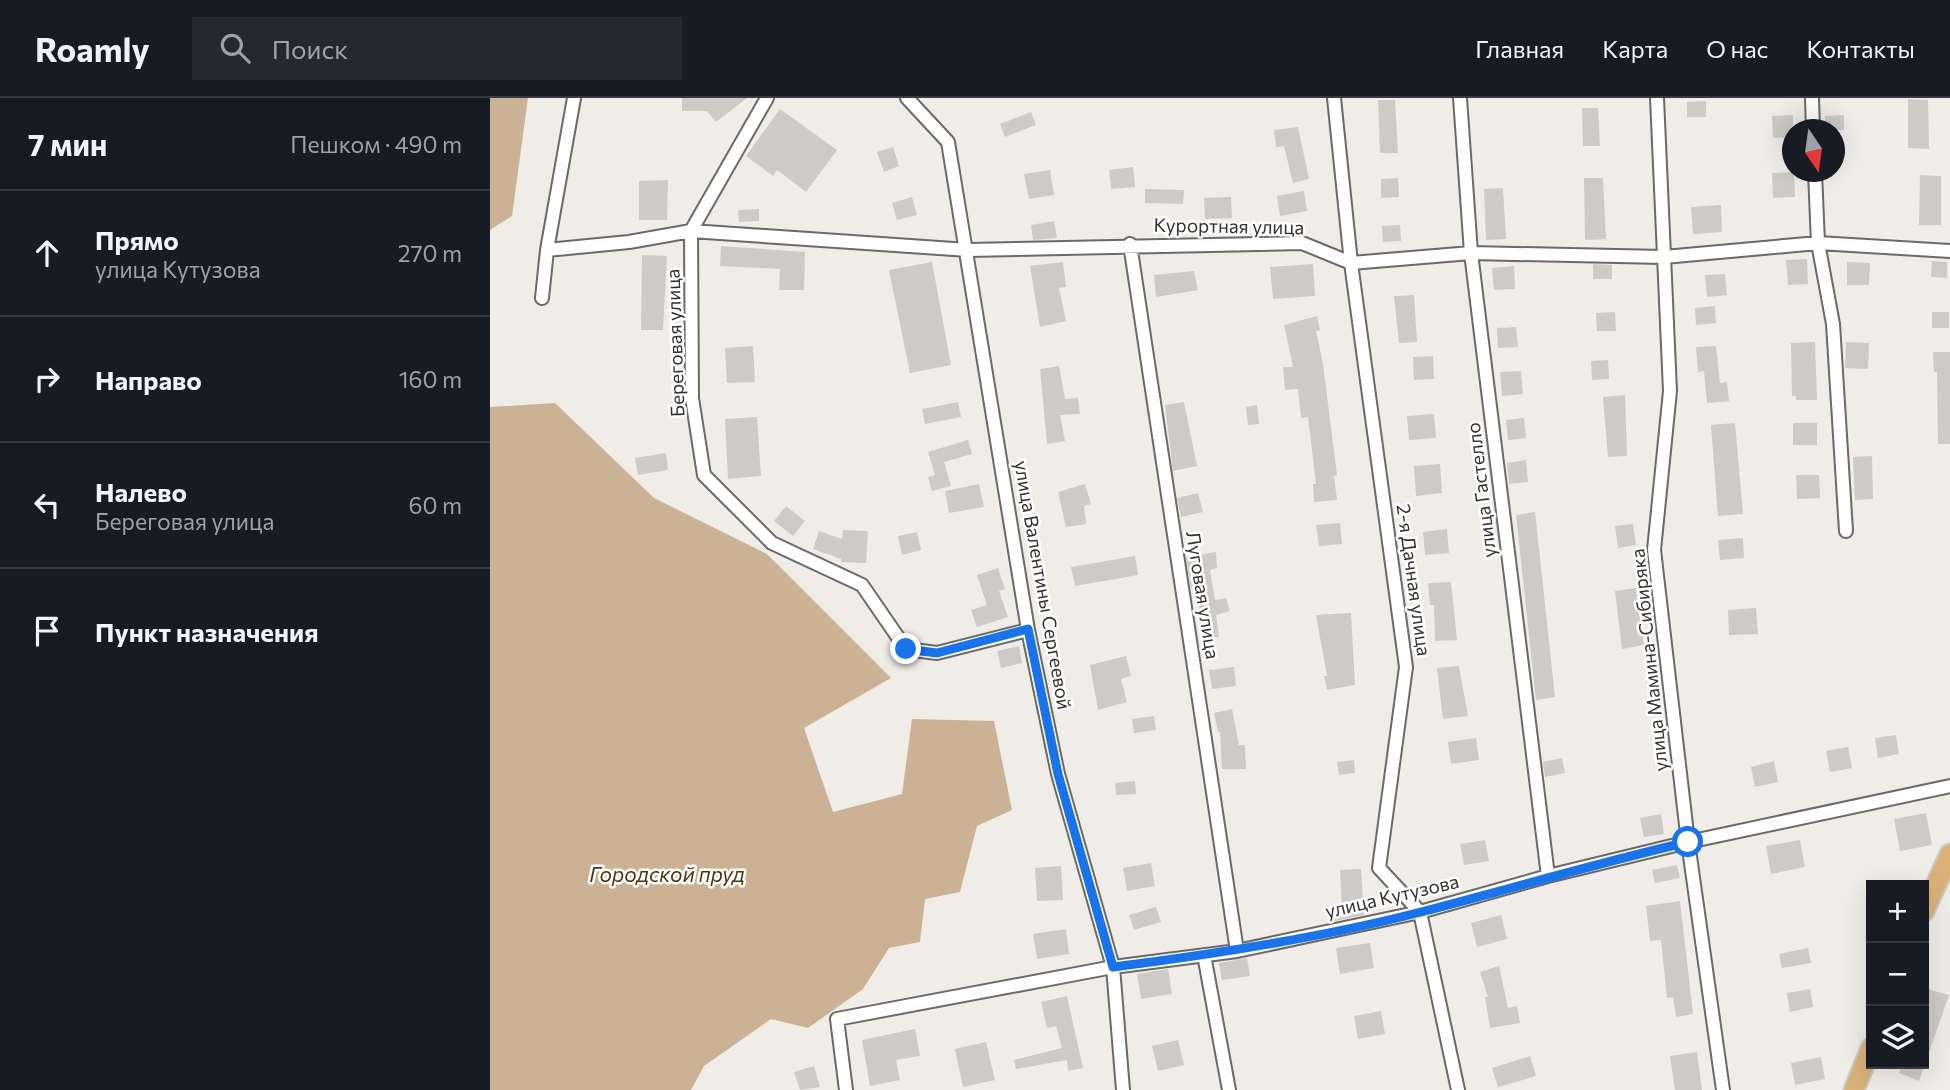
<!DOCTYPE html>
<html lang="ru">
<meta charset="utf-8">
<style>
:root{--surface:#171b24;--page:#242831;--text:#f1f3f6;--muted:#9ea1a6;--line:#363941}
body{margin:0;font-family:Commissioner,sans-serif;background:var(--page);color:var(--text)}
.controls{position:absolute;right:21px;bottom:21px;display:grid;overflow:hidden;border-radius:0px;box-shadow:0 7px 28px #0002}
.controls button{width:63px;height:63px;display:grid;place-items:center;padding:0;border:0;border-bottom:2px solid var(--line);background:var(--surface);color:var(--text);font:35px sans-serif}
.compass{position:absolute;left:1292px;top:21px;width:63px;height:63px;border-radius:50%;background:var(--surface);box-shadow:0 7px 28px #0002;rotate:167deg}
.stop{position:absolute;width:21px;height:21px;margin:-16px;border:5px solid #1a73e8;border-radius:50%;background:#fff}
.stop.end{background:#1a73e8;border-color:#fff;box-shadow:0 2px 7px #0008}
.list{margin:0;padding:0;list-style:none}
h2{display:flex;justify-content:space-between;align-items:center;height:91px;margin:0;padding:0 28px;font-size:30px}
h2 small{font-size:23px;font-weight:400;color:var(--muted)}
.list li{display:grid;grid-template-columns:46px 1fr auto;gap:21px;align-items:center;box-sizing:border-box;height:126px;padding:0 28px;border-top:2px solid var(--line)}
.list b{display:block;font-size:26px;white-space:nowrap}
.list p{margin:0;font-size:23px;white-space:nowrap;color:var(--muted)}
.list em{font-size:23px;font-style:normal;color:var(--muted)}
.icon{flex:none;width:38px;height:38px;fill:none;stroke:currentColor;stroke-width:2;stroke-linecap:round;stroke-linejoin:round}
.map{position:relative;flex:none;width:1460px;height:992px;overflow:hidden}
header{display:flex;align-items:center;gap:42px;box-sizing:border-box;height:98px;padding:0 35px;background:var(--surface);border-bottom:2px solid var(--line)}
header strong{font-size:33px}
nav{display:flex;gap:38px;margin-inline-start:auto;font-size:24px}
.search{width:490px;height:63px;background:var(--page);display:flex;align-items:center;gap:18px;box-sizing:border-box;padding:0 24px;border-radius:0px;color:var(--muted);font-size:26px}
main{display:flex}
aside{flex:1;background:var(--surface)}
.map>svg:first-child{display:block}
</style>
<header>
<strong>Roamly</strong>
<div class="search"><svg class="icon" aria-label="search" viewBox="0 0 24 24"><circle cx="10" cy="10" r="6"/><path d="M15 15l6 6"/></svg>Поиск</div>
<nav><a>Главная</a><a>Карта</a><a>О нас</a><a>Контакты</a></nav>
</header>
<main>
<aside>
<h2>7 мин<small>Пешком · 490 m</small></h2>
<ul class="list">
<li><svg class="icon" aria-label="ahead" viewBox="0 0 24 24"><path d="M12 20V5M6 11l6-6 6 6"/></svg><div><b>Прямо</b><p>улица Кутузова</p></div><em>270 m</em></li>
<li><svg class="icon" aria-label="right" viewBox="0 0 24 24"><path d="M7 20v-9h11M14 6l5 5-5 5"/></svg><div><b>Направо</b></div><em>160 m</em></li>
<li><svg class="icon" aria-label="left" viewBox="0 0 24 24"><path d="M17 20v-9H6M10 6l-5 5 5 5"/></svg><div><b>Налево</b><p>Береговая улица</p></div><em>60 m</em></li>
<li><svg class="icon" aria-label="arrive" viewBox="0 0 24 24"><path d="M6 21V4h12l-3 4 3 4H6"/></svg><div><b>Пункт назначения</b></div></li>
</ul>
</aside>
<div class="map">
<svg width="1460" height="992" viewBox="0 0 1460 992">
<rect width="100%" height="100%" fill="#f0ede9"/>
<path fill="#ccb294" d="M 0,0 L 38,0 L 22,118 L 0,132 Z
M 65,305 L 164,400 L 277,456 L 401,580 L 314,630 L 343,714 L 412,696 L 422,621 L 504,623 L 522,712 L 487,728 L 470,794 L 435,801 L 430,844 L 399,850 L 373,891 L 318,930 L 281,921 L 214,968 L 201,992 L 0,992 L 0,309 Z"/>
<path fill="#cecac7" d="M 192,0 L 257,0 L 226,24 L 217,13 L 192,13 Z
M 1418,1 L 1438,2 L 1439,51 L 1418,50 Z
M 888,2 L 905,2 L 908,55 L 890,55 Z
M 1216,3 L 1216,19 L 1197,19 L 1197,4 Z
M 1092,10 L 1108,10 L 1110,48 L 1093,48 Z
M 290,11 L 347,52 L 316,94 L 287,72 L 283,78 L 256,58 Z
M 541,14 L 546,27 L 515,39 L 510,26 Z
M 1303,17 L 1303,39 L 1283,40 L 1282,18 Z
M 1354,17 L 1354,32 L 1335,32 L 1335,18 Z
M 808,29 L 819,81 L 803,85 L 794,48 L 786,49 L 784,32 Z
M 403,49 L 409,68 L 394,74 L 387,54 Z
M 643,69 L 645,89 L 621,91 L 619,72 Z
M 560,72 L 564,97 L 539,101 L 534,76 Z
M 1304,74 L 1305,99 L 1283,100 L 1282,75 Z
M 1430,77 L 1451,78 L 1451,127 L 1429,127 Z
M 908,80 L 909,99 L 891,100 L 891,81 Z
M 1094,80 L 1113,80 L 1116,141 L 1095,142 Z
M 178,82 L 177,122 L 149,122 L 149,83 Z
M 1013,90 L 1016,141 L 996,142 L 994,91 Z
M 655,91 L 694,92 L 693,106 L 655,105 Z
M 814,93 L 817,113 L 790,118 L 787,98 Z
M 422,99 L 427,117 L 407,122 L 402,105 Z
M 741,99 L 742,120 L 715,121 L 714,100 Z
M 1231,107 L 1232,134 L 1203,136 L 1201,109 Z
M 269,111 L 269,123 L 249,124 L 248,112 Z
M 564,123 L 567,140 L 543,142 L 541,127 Z
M 910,127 L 911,143 L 893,144 L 892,128 Z
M 231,148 L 315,154 L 314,192 L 289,192 L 290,171 L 230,168 Z
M 152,157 L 177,158 L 173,232 L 151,232 Z
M 1317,161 L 1318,186 L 1298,187 L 1296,162 Z
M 1442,163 L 1457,164 L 1457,180 L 1441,179 Z
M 442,164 L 461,267 L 420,275 L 399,172 Z
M 573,164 L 576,189 L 569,190 L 576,223 L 550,229 L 540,168 Z
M 1357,164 L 1380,165 L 1379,187 L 1357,187 Z
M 823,166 L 825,198 L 783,201 L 780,169 Z
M 1103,166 L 1122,167 L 1122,181 L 1103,181 Z
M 1024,168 L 1025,191 L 1004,192 L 1002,170 Z
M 704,173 L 708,192 L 666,199 L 664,177 Z
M 1235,176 L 1237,197 L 1217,199 L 1215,177 Z
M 924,197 L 927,244 L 909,245 L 904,198 Z
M 1225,208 L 1226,225 L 1206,227 L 1205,210 Z
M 1125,214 L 1126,233 L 1107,233 L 1106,215 Z
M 1442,214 L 1459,214 L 1459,230 L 1442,230 Z
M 827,218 L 830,232 L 826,233 L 833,266 L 847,377 L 844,378 L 847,402 L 824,404 L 823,386 L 826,386 L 818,319 L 811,320 L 808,291 L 795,292 L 793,269 L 803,269 L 794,227 Z
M 1026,229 L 1028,249 L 1008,250 L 1007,230 Z
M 1325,244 L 1327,302 L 1306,302 L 1306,298 L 1302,298 L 1301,245 Z
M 1356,244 L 1379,245 L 1378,271 L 1355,270 Z
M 263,248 L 265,284 L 237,285 L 235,250 Z
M 1226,248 L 1230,285 L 1237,284 L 1239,303 L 1217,305 L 1214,273 L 1208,274 L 1206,249 Z
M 1443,254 L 1460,254 L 1460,346 L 1448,346 L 1447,274 L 1444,274 Z
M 943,258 L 944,281 L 924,282 L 923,259 Z
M 1118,262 L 1119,281 L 1102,282 L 1101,263 Z
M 569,268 L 575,301 L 588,300 L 590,316 L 570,317 L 575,343 L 557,346 L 550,271 Z
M 1031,273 L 1033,296 L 1012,298 L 1010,274 Z
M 1135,297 L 1137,358 L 1118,359 L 1113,299 Z
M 468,304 L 471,319 L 435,326 L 432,311 Z
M 694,304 L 707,368 L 683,373 L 675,307 Z
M 767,307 L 769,326 L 758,327 L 756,309 Z
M 944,316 L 946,340 L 919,342 L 917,318 Z
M 267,319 L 271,378 L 238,381 L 235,321 Z
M 1034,320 L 1036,340 L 1018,342 L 1016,322 Z
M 1245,325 L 1253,416 L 1228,418 L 1221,327 Z
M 1303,325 L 1327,325 L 1327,347 L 1303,347 Z
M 478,342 L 482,356 L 454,364 L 461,388 L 442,393 L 438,379 L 445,377 L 438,354 Z
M 176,355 L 178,372 L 148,377 L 145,360 Z
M 1382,358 L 1383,401 L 1365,402 L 1363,359 Z
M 1036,362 L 1038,384 L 1019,386 L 1017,365 Z
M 950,366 L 952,395 L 926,398 L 924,368 Z
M 1306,377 L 1329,377 L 1330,400 L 1307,401 Z
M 489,386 L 494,409 L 459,415 L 455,393 Z
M 595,386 L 601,406 L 594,408 L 596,426 L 576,429 L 568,394 Z
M 708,395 L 713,414 L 691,419 L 687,400 Z
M 296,408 L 315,423 L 303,438 L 284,423 Z
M 1045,414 L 1065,599 L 1046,602 L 1026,417 Z
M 850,425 L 852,446 L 829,448 L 826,427 Z
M 1143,426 L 1146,447 L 1128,450 L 1125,428 Z
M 957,431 L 959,455 L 935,457 L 933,434 Z
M 353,432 L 378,433 L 376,465 L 351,464 L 351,461 L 323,451 L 329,433 L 352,441 Z
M 427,434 L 431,452 L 412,457 L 408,438 Z
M 1253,440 L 1254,460 L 1230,462 L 1228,442 Z
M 726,454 L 727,470 L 720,472 L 725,502 L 736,500 L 740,513 L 726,517 L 729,539 L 712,541 L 709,522 L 712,521 L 704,489 L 701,490 L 696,459 Z
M 645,458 L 648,477 L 585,488 L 581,469 Z
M 508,470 L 515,491 L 509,493 L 518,519 L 487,529 L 481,512 L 497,507 L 487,477 Z
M 961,484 L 967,542 L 945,543 L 944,507 L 940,507 L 938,485 Z
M 1146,490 L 1154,547 L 1132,551 L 1125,493 Z
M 1266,510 L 1268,536 L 1239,537 L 1238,512 Z
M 861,515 L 865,587 L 837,592 L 834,578 L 837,578 L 826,517 Z
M 529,548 L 532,565 L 511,570 L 507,553 Z
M 636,558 L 641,578 L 631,581 L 637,604 L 608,612 L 600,567 Z
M 969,568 L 978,618 L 953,621 L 947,570 Z
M 744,569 L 746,588 L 722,591 L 719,572 Z
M 742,611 L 749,647 L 755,647 L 756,671 L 732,671 L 730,634 L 728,634 L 724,615 Z
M 664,618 L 666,632 L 644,635 L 642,621 Z
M 1406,637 L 1409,656 L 1388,660 L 1385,640 Z
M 986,640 L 989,662 L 961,666 L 958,644 Z
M 1358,649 L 1362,670 L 1340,674 L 1336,653 Z
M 1072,660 L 1075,675 L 1055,679 L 1053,664 Z
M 864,662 L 865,675 L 849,677 L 847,664 Z
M 1284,663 L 1288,684 L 1265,689 L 1261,669 Z
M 645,683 L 646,696 L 626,697 L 625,685 Z
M 1436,715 L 1442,747 L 1410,753 L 1404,721 Z
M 1171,716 L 1174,736 L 1154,739 L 1150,720 Z
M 995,742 L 999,763 L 974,767 L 970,746 Z
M 1310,742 L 1315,769 L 1281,776 L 1276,748 Z
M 661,765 L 665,788 L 637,793 L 633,770 Z
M 1187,767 L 1190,780 L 1165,785 L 1162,772 Z
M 571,768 L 573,802 L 547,803 L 545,770 Z
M 871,771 L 874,817 L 845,823 L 843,811 L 852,810 L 850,772 Z
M 1190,803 L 1203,916 L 1186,919 L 1183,899 L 1177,900 L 1171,842 L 1160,843 L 1156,808 Z
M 666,809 L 671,824 L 644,832 L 639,817 Z
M 1011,817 L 1017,841 L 987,849 L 981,825 Z
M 576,831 L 579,856 L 547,861 L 543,836 Z
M 880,845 L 884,870 L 850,876 L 846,850 Z
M 1318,850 L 1321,865 L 1292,870 L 1289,856 Z
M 757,860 L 760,878 L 732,882 L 729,865 Z
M 1009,868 L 1018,910 L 1027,908 L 1030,925 L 1000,930 L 995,899 L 998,899 L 990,874 Z
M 678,871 L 682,896 L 651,901 L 647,876 Z
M 1320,891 L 1323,909 L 1300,914 L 1297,895 Z
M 1437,891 L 1459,897 L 1429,983 L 1409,975 L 1413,966 L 1434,966 L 1434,902 Z
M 577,898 L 593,970 L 578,973 L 577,962 L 526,971 L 524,962 L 572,950 L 566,928 L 557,930 L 551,904 Z
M 891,913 L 895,936 L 868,941 L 864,918 Z
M 425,931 L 430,958 L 406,962 L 410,982 L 380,988 L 372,942 Z
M 688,942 L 694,967 L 668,973 L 662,948 Z
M 496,944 L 505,982 L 473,989 L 465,951 Z
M 1207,954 L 1212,992 L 1185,992 L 1180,958 Z
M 1040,958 L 1046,978 L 1008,989 L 1002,970 Z
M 1331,959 L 1335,981 L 1305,987 L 1301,965 Z
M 324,968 L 330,989 L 310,992 L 304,974 Z"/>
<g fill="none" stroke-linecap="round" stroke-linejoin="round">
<g stroke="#6c6966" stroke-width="16">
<path id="minor" d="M 277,0 L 201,133 L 202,300 L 214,377 L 282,445 L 372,487 L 416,551 L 447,555 L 538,532
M 417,0 L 458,44 L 538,532 L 568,676 L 623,869 L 633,992
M 844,0 L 861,165 L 916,569 L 889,770 L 930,814 L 968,992
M 970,0 L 981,155 L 1058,778
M 1167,0 L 1180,293 L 1164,452 L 1198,744 L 1233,992
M 1322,0 L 1323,32
M 1325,74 L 1328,145 L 1343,226 L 1356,433
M 640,146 L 747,853
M 57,152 L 139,144 L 201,133 L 478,152 L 812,145 L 861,165 L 981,155 L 1174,159 L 1328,145 L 1460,153
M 52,200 L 57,152 L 84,0
M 714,857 L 739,992
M 356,992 L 347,921 L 623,869 L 747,853 L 930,814 L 1058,778 L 1198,744 L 1460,688"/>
</g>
<g stroke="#cacac9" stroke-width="23">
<path id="primary" d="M 1434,813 L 1460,756
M 1364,992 L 1381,950"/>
</g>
<use href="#minor" stroke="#fff" stroke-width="12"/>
<use href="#primary" stroke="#d9b279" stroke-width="19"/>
</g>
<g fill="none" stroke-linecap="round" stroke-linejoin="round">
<path stroke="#1a73e8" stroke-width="9" d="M 416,551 L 447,555 L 538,531 L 568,676 L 623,869 C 727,856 830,840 931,814 C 1020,791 1108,765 1198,744"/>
</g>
<g text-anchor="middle" stroke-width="5" stroke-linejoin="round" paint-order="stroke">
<g font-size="19" fill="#333230" stroke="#fff">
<text transform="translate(739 128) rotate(1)" y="7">Курортная улица</text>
<text transform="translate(185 245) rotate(-92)" y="7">Береговая улица</text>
<text transform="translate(991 392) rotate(-97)" y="7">улица Гастелло</text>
<text transform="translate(924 482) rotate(82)" y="7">2-я Дачная улица</text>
<text transform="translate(553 487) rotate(80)" y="7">улица Валентины Сергеевой</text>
<text transform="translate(713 497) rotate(81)" y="7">Луговая улица</text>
<text transform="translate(1159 562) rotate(-96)" y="7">улица Мамина-Сибиряка</text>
<text transform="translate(902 798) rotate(-13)" y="7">улица Кутузова</text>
</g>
<g font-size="21" font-style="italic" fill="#4f340e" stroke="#fff">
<text x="177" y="784">Городской пруд</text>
</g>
</g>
</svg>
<div class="controls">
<button>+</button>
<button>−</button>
<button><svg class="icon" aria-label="layers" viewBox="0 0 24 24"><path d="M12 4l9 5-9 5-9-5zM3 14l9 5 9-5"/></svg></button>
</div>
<svg class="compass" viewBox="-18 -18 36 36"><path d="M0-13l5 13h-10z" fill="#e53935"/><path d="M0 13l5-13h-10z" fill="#9ea1a6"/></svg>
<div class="stop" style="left:1198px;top:744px"></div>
<div class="stop end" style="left:416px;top:551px"></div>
</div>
</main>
